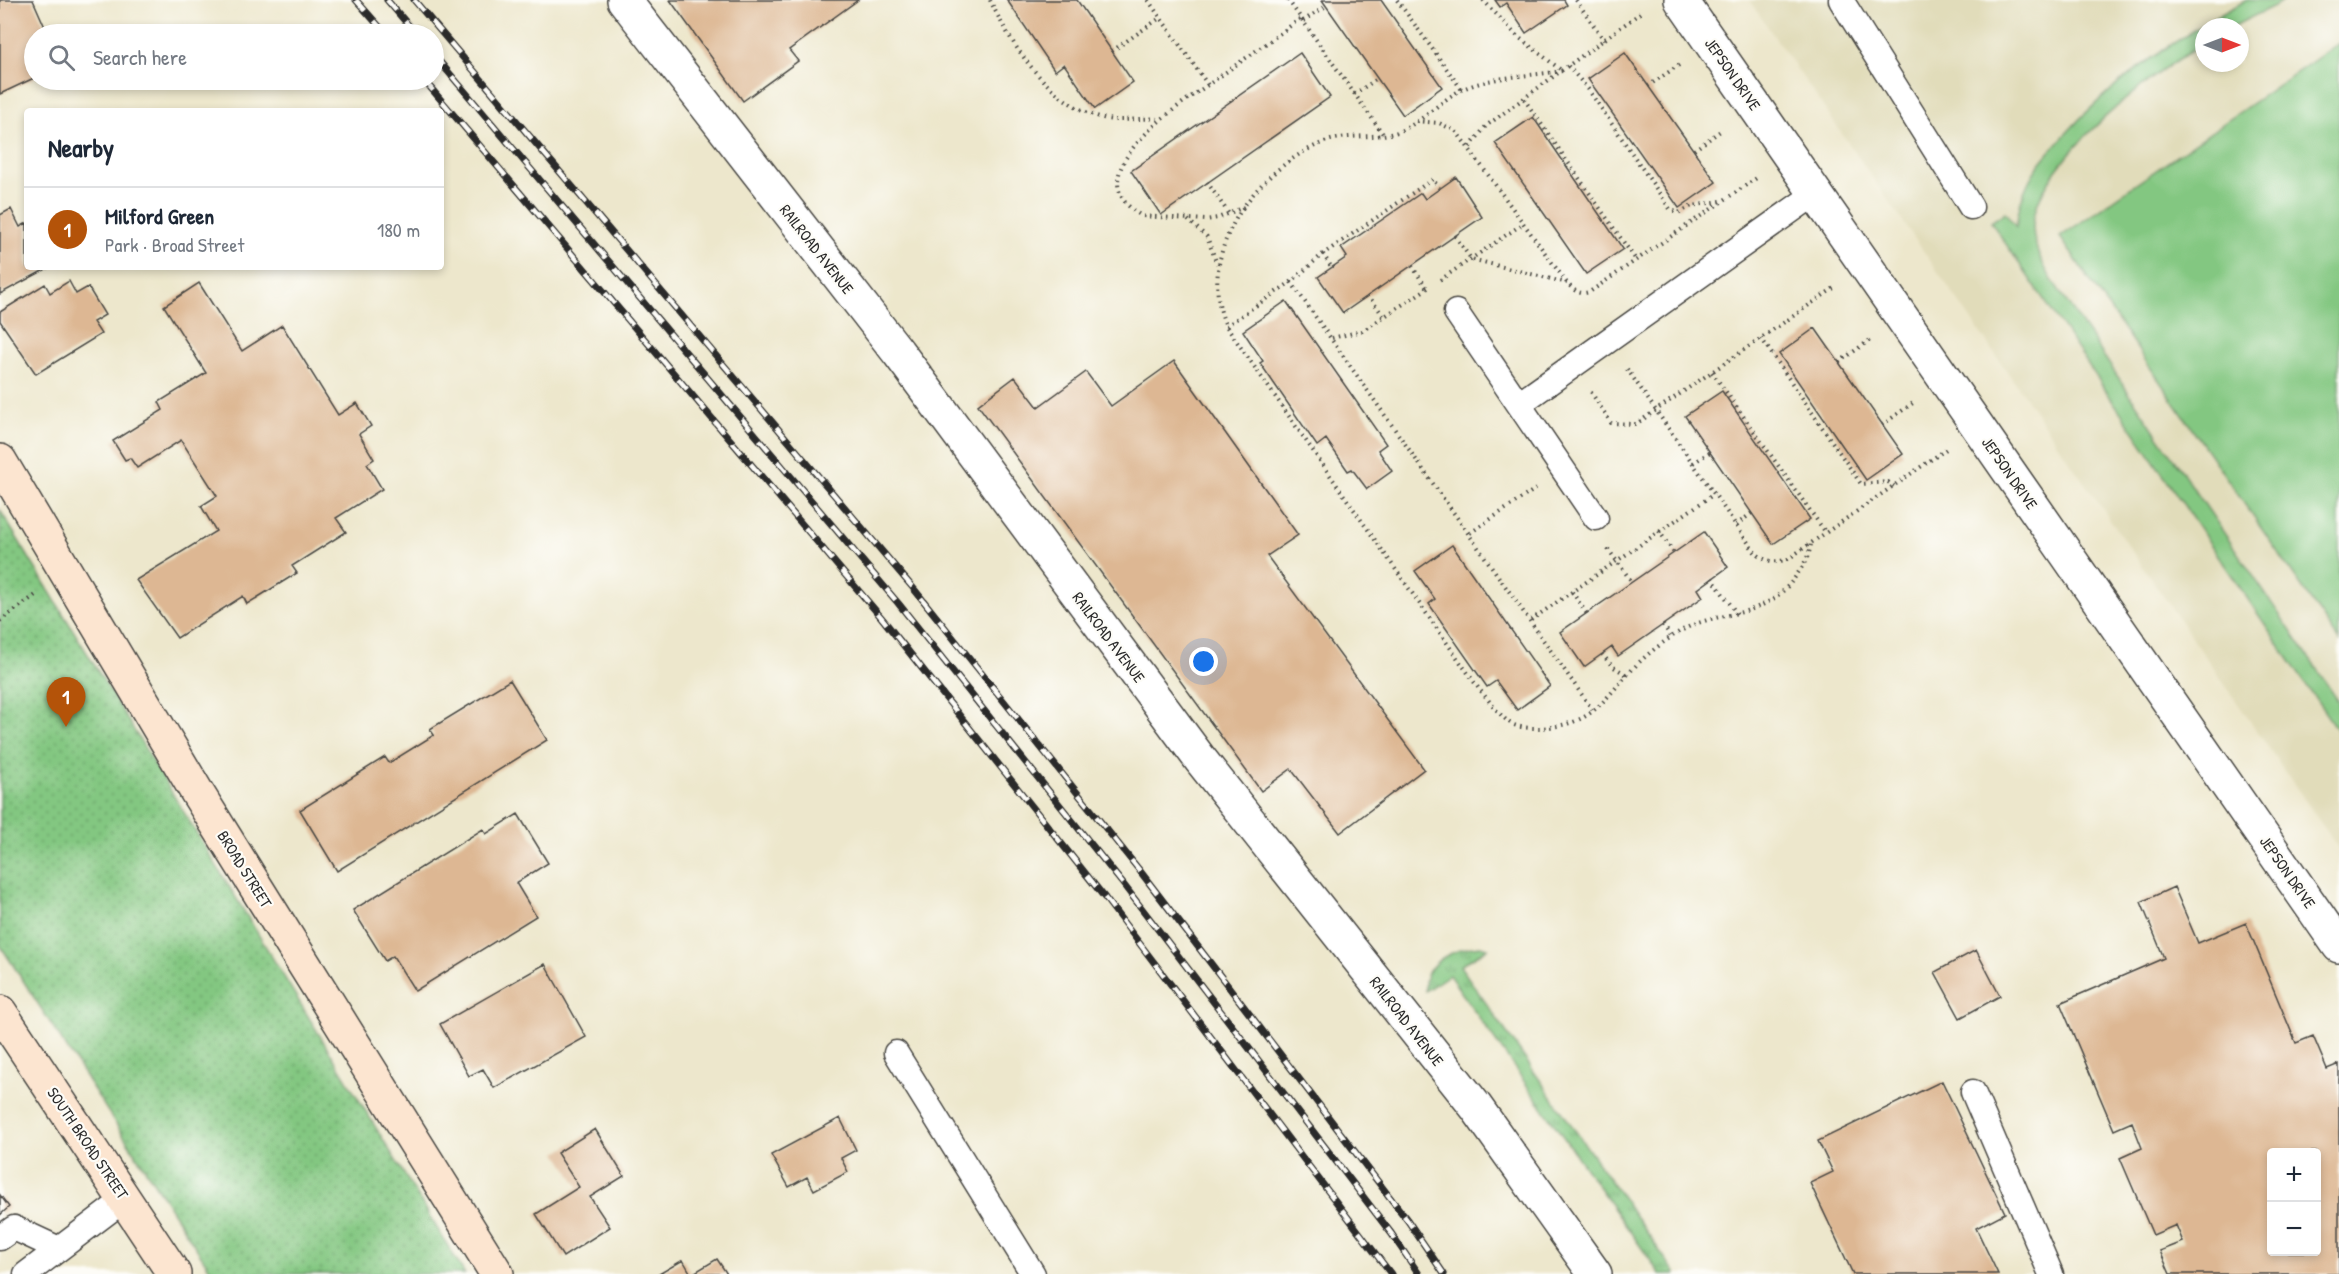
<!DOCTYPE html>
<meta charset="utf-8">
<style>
:root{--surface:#fff;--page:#f2f2f3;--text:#1f2937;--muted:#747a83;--line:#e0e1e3;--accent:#b45309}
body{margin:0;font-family:"Patrick Hand",sans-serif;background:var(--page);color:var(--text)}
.controls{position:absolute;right:18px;bottom:18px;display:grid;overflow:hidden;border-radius:6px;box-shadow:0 3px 9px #0003}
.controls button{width:54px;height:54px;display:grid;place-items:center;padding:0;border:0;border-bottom:2px solid var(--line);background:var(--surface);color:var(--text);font:30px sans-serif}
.compass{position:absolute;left:2195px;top:18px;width:54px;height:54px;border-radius:50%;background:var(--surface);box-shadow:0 3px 9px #0003;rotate:90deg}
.you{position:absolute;left:1204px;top:662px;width:21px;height:21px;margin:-15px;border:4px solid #fff;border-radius:50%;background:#1a73e8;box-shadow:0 0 0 9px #1a73e833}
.badge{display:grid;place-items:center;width:39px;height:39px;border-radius:50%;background:var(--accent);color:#fff;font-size:20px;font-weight:700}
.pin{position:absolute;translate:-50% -50px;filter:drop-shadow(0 2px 3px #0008)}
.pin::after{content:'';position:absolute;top:32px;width:21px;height:18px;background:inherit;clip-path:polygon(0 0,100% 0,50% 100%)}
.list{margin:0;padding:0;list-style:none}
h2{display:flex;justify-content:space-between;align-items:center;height:78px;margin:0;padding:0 24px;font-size:26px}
h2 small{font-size:20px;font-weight:400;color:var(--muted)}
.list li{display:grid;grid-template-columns:39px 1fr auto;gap:18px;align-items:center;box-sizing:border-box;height:84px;padding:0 24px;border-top:2px solid var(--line)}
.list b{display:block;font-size:22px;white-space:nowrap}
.list p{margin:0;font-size:20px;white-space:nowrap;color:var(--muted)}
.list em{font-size:20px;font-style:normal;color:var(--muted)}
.icon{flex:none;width:33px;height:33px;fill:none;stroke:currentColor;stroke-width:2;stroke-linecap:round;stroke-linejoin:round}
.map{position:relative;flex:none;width:2339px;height:1274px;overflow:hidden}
.search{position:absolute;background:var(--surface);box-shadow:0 3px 9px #0003;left:24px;top:24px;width:420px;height:66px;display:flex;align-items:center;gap:15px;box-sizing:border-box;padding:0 21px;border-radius:33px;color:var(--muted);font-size:22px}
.panel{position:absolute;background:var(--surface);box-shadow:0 3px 9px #0003;left:24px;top:108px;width:420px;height:162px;border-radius:6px}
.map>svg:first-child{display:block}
</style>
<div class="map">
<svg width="2339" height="1274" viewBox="0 0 2339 1274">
<defs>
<pattern id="grass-tufts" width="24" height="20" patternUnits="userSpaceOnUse" patternTransform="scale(1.5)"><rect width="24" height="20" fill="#83c781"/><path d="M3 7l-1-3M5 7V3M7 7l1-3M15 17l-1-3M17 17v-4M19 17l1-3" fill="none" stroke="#6ba26a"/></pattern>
<pattern id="park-dots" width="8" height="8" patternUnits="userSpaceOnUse" patternTransform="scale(1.5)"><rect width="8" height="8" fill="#83c781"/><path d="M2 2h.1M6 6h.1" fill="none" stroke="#6ba26a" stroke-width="1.8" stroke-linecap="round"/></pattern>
</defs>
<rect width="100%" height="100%" fill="#fdfcf7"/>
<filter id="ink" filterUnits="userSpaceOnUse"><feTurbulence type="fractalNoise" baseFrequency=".0167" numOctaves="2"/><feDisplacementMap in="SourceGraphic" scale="12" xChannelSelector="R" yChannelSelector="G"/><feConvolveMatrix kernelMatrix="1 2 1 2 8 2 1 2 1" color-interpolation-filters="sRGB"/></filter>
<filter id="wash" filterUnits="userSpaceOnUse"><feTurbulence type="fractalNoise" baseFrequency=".008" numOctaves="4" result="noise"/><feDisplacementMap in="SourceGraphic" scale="24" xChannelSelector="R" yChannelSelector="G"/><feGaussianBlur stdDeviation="1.35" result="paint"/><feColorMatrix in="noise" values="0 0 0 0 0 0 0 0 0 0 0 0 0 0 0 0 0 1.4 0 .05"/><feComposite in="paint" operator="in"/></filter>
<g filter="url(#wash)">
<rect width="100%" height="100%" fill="#ede7cc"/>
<path fill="#e1dcba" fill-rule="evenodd" d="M 1749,0 L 2339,0 L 2339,849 ZM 2204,27 L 2240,27 L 2240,63 L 2204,63 Z"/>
<path fill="url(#grass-tufts)" stroke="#577956" stroke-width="1.5" d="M 1480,946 L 1488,948 L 1460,966 L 1676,1274 L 1660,1274 L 1449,975 L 1425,991 C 1422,961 1456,948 1480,946 Z"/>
<path fill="url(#park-dots)" stroke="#577956" stroke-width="1.5" d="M 0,510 L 465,1274 L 213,1274 L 0,945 Z"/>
<path fill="#83c781" stroke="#577956" stroke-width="1.5" d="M 2247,0 L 2286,0 L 2232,27 L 2204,27 L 2204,43 C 2152,74 2047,154 2034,216 C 2030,238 2040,261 2052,280 L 2339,702 L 2339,733 L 1991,222 L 2005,212 L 2016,227 C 2018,211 2021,197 2028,183 C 2036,166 2049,153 2061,139 C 2113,80 2178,36 2247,0 Z
M 2339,43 L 2339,641 L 2060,237 Z"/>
<g id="blocks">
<path fill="#ddb793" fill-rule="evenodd" d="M 0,0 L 33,0 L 48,34 L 34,34 L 34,78 L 0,94 Z
M 670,0 L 858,0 L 789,50 L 798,61 L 743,101 Z
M 1007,0 L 1077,0 L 1133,82 L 1095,109 L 1064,64 L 1055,71 Z
M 1322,0 L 1381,0 L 1442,87 L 1403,115 Z
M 1495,0 L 1564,0 L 1567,5 L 1526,33 L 1506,3 L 1500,7 Z
M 1300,53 L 1330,97 L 1161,215 L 1131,171 Z
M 1625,53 L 1716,182 L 1679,208 L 1588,79 Z
M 1533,117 L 1623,249 L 1586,274 L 1495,143 Z
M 1456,177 L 1482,217 L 1343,313 L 1318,277 L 1347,257 L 1341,248 L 1421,193 L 1425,199 Z
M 11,209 L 20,227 L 27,223 L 27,267 L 50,267 L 0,294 L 0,215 Z
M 69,281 L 76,294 L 88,287 L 105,315 L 93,322 L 101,334 L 36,374 L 0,321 L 0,312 L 45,284 L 50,293 Z
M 199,283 L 242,351 L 282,325 L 338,415 L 357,403 L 371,426 L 359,434 L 374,459 L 367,464 L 382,489 L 336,518 L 346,532 L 292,566 L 297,573 L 247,604 L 243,596 L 177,638 L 136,580 L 216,531 L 201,506 L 217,496 L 181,440 L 137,468 L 130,458 L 125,460 L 113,441 L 163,410 L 159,402 L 206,373 L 164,306 Z
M 1286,301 L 1386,444 L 1378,450 L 1392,471 L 1367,489 L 1352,469 L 1348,471 L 1326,439 L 1317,446 L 1260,363 L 1263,361 L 1243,331 Z
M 1815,328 L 1903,454 L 1866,480 L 1779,354 Z
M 1174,361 L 1298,535 L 1267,556 L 1424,769 L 1340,833 L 1291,769 L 1261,791 L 978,405 L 1015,377 L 1038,407 L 1086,372 L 1111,406 Z
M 1722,391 L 1810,519 L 1773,544 L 1685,416 Z
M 1704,532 L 1728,567 L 1698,589 L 1703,597 L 1618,656 L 1612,647 L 1584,667 L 1560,632 Z
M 1452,545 L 1550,686 L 1517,710 L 1496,681 L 1487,687 L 1429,604 L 1435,599 L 1415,571 Z
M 510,680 L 547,740 L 337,871 L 300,810 L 385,757 L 389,763 L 434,735 L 430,729 Z
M 518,814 L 548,863 L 516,883 L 536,916 L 415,991 L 393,956 L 385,961 L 353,910 L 483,829 L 486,834 Z
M 2174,887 L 2198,943 L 2246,923 L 2296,1043 L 2313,1036 L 2327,1069 L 2339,1064 L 2339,1274 L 2170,1274 L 2160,1251 L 2183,1242 L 2176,1225 L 2153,1235 L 2120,1158 L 2142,1148 L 2132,1122 L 2114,1130 L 2060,1003 L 2164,958 L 2141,902 ZM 2272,1152 L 2316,1152 L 2316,1252 L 2272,1252 Z
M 1976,950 L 2000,996 L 1960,1018 L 1935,972 Z
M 545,964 L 586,1037 L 494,1088 L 483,1069 L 469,1076 L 440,1024 Z
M 1942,1081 L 2005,1213 L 1976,1228 L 1998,1274 L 1853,1274 L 1810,1183 L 1833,1172 L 1818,1141 Z
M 840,1118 L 856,1150 L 841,1158 L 848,1172 L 814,1190 L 807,1177 L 789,1187 L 771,1155 Z
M 595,1129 L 624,1176 L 590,1197 L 610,1227 L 563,1257 L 536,1214 L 579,1187 L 557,1153 Z
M 0,1195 L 9,1207 L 0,1215 Z
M 717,1259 L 727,1274 L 692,1274 Z
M 683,1260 L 691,1274 L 659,1274 Z"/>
</g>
</g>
<g filter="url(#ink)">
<use href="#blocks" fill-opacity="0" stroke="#484743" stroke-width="1.5"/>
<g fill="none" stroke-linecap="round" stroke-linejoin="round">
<g stroke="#484743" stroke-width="27">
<path id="service" d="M 1841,0 L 1971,207
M 1456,312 L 1596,518
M 1519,404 L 1816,193
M 896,1053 L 1033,1274
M 1973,1092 L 2051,1274
M 0,1238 L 14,1228 L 59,1249
M 26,1274 L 125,1199"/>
</g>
<g stroke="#484743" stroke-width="36">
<path id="minor" d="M 624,0 L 898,352 L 1200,759 L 1476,1107 L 1595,1274
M 1681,0 L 2339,946"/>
</g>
<g stroke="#484743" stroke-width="36">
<path id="secondary" d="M 0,461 L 198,794 L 497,1274
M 0,1012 L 174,1274"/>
</g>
<path stroke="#484743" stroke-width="4" stroke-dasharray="1.5 4.5" stroke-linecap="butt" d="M 990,0 C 1012,47 1050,104 1103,118 C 1121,123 1140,117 1159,119
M 1148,0 L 1208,85
M 1288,0 L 1383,134
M 1397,0 L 1462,90
M 1483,0 L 1517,36 L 1561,70
M 1576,0 L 1604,40
M 1303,21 L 1326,6
M 1112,51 L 1160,18
M 1568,66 L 1588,89 L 1670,209 L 1678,213 L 1692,206 L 1721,201
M 1562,71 C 1531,76 1492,76 1463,89 C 1440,100 1419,126 1394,133 C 1370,139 1345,133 1322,143 C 1255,170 1194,253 1226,326 L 1479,689 C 1489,700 1498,714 1510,723 C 1518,728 1531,728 1541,728 C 1592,724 1598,706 1630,672 C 1642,658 1660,644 1676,634 C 1718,606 1761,625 1796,576 C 1803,566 1810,555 1811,543
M 1648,86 L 1679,65
M 1354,94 L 1377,79
M 1524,99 L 1636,260
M 1416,121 L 1439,123 L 1456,131 L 1567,283 C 1574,291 1581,296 1591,291 L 1758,177
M 1470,147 L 1486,126 L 1643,11
M 1694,150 L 1723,129
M 1207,182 L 1229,214
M 1244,207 L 1218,218 L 1205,220 L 1142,216 C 1068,173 1186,101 1219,77 C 1246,58 1274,38 1301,18
M 1188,220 L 1207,237 L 1217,264
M 1455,236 L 1471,259 L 1567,283
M 1323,254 L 1332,268
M 1412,266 L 1428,290
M 1440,280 L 1524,223
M 1291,282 L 1594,712
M 1368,295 L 1385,318
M 1226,326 L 1291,282 L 1323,254 L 1433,179 L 1439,188
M 1332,338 L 1362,331 L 1431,286
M 1761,338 L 1861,484 L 1888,482 L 1894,486
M 1839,362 L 1870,340
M 1627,369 L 1754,551 C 1764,562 1775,563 1788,559 L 1948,448
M 1712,372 L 1826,533
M 1591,392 L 1611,423 L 1636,424 L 1834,288
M 1882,425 L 1913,403
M 1693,463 L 1710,452
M 1736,525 L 1752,513
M 1659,531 L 1674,553
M 1470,533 L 1537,488
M 1608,549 L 1632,582
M 1712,578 L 1737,614
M 1572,592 L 1587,614
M 1531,620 L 1714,494
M 0,621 L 37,594
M 1663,625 L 1672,638
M 1602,654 L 1612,666 L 1627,675"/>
<use href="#service" stroke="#fff" stroke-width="24"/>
<use href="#minor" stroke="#fff" stroke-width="33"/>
<use href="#secondary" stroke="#fce5d0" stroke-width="33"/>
<g stroke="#2b2b2b" stroke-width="7">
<path id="rail" d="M 356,0 L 386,34
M 387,0 L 416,34
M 414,0 L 914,589 L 1140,871 L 1408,1221 L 1444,1274
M 434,55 L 898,603 L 1123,884 L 1391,1233 L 1419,1274
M 424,80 L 881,617 L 1105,898 L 1391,1274"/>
</g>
<use href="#rail" stroke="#fdfcf7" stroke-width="4.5" stroke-dasharray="14" stroke-linecap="butt"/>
</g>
</g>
<g text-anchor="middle" stroke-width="4.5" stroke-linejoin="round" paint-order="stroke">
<g font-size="16" fill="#2b2b2b" stroke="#fdfcf7">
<text transform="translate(1733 74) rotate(55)" y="6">JEPSON DRIVE</text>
<text transform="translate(817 249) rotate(52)" y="6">RAILROAD AVENUE</text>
<text transform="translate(2010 473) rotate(55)" y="6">JEPSON DRIVE</text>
<text transform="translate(1109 637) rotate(53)" y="6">RAILROAD AVENUE</text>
<text transform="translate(245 869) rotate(58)" y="6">BROAD STREET</text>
<text transform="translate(2288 872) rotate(55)" y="6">JEPSON DRIVE</text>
<text transform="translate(1407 1021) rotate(52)" y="6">RAILROAD AVENUE</text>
<text transform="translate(88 1143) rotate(56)" y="6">SOUTH BROAD STREET</text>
</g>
</g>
</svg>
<div class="controls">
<button>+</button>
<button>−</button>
</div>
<svg class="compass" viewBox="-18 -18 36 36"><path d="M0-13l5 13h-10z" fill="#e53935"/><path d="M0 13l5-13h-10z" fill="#747a83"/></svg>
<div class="you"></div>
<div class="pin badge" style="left:66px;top:727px">1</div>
<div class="search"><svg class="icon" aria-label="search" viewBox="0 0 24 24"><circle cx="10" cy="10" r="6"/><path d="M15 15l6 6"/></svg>Search here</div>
<section class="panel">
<h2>Nearby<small></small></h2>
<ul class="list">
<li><span class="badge">1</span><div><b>Milford Green</b><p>Park · Broad Street</p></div><em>180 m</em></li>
</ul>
</section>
</div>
